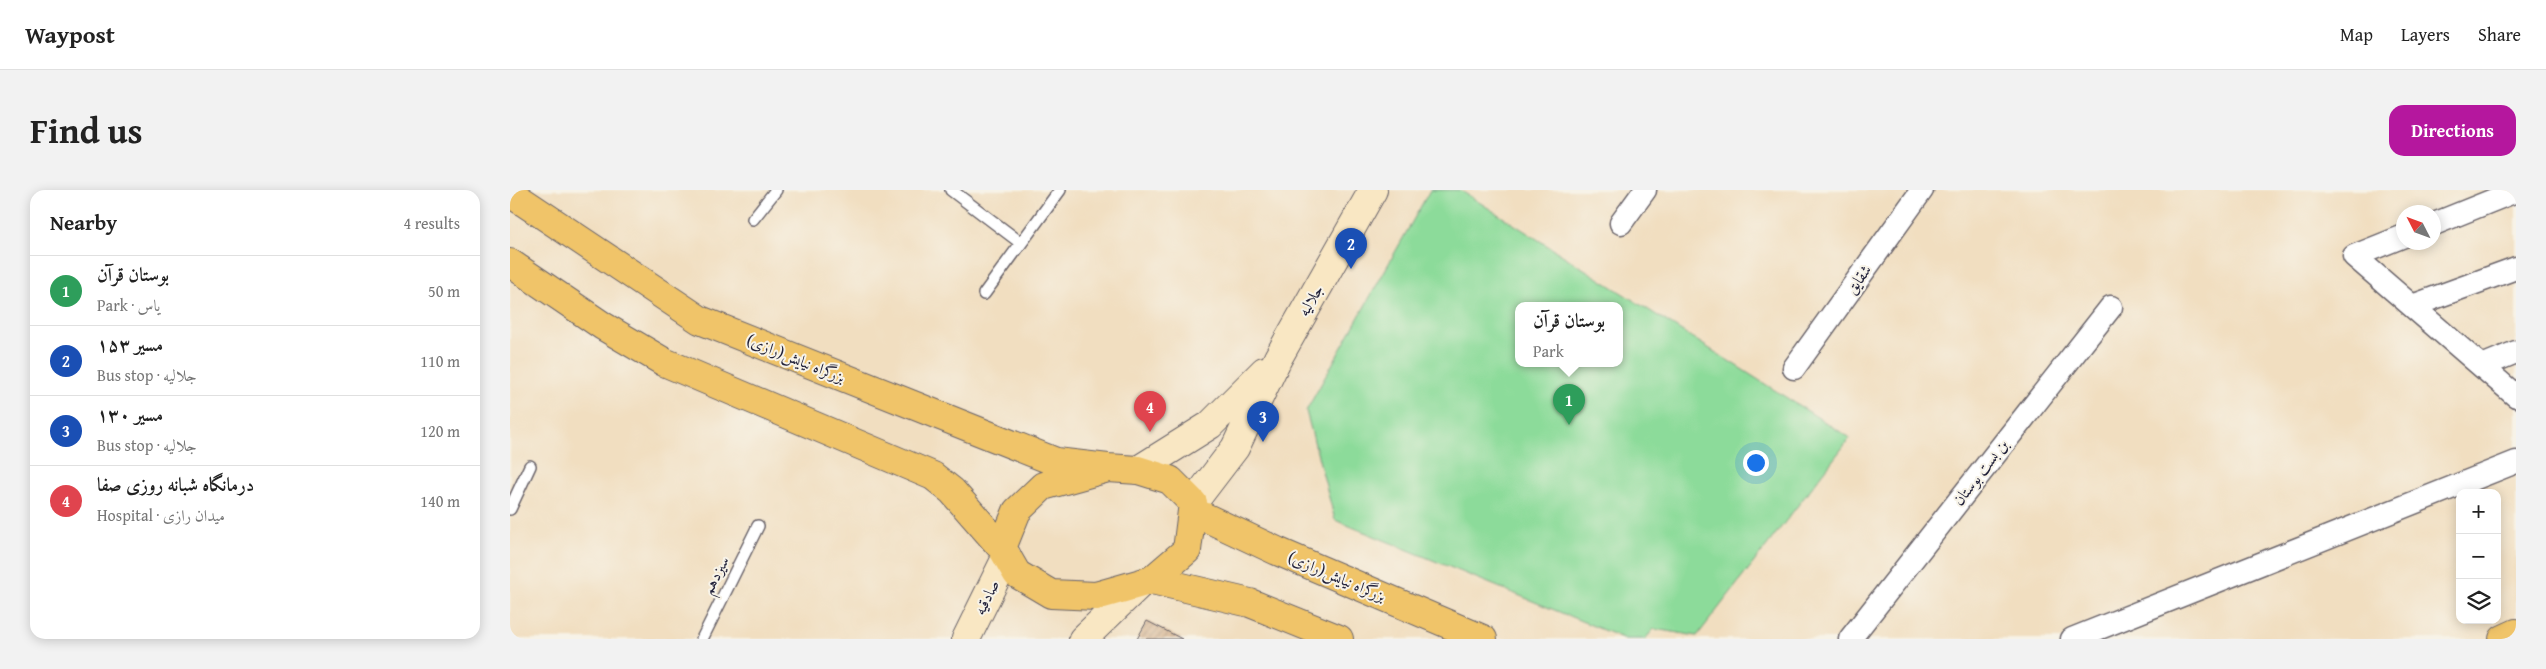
<!DOCTYPE html>
<meta charset="utf-8">
<style>
:root{--surface:#fff;--page:#f2f2f2;--text:#222;--muted:#767676;--line:#e0e0e0;--accent:#b5179e}
body{margin:0;font-family:"Gentium Book Plus",Amiri,serif;background:var(--page);color:var(--text)}
.controls{position:absolute;right:15px;bottom:15px;display:grid;overflow:hidden;border-radius:10px;box-shadow:0 2px 12px #0003}
.controls button{width:45px;height:45px;display:grid;place-items:center;padding:0;border:0;border-bottom:1px solid var(--line);background:var(--surface);color:var(--text);font:25px sans-serif}
.compass{position:absolute;left:1886px;top:15px;width:45px;height:45px;border-radius:50%;background:var(--surface);box-shadow:0 2px 12px #0003;rotate:312deg}
.you{position:absolute;left:1245px;top:272px;width:18px;height:18px;margin:-12px;border:4px solid #fff;border-radius:50%;background:#1a73e8;box-shadow:0 0 0 8px #1a73e833}
.badge{display:grid;place-items:center;width:32px;height:32px;border-radius:50%;background:var(--accent);color:#fff;font-size:16px;font-weight:700}
.pin{position:absolute;translate:-50% -41px;filter:drop-shadow(0 1px 2px #0008)}
.pin::after{content:'';position:absolute;top:26px;width:18px;height:15px;background:inherit;clip-path:polygon(0 0,100% 0,50% 100%)}
.popup{position:absolute;left:1005px;top:112px;width:108px;height:65px;box-sizing:border-box;display:grid;place-content:center;border-radius:10px;background:var(--surface);filter:drop-shadow(0 1px 4px #0005);font-size:16px;white-space:nowrap;color:var(--muted)}
.popup b{font-size:19px;color:var(--text)}
.popup::after{content:'';position:absolute;left:50%;top:100%;margin-left:-10px;border:10px solid transparent;border-top-color:var(--surface)}
.list{margin:0;padding:0;list-style:none}
h2{display:flex;justify-content:space-between;align-items:center;height:65px;margin:0;padding:0 20px;font-size:21px}
h2 small{font-size:16px;font-weight:400;color:var(--muted)}
.list li{display:grid;grid-template-columns:32px 1fr auto;gap:15px;align-items:center;box-sizing:border-box;height:70px;padding:0 20px;border-top:1px solid var(--line)}
.list b{display:block;font-size:19px;white-space:nowrap}
.list p{margin:0;font-size:16px;white-space:nowrap;color:var(--muted)}
.list em{font-size:16px;font-style:normal;color:var(--muted)}
.icon{flex:none;width:28px;height:28px;fill:none;stroke:currentColor;stroke-width:2;stroke-linecap:round;stroke-linejoin:round}
.map{position:relative;flex:none;width:2006px;height:449px;overflow:hidden;border-radius:15px}
header{display:flex;align-items:center;gap:30px;box-sizing:border-box;height:70px;padding:0 25px;background:var(--surface);border-bottom:1px solid var(--line)}
header strong{font-size:24px}
nav{display:flex;gap:28px;margin-inline-start:auto;font-size:18px}
.intro{display:flex;align-items:center;justify-content:space-between;box-sizing:border-box;height:120px;padding:0 30px}
h1{margin:0;font-size:35px}
.button{padding:12px 22px;border-radius:15px;background:var(--accent);color:#fff;font-size:18px;font-weight:700}
main{display:flex;gap:30px;padding:0 30px}
aside{flex:1;background:var(--surface);border-radius:15px;box-shadow:0 2px 12px #0003}
.map>svg:first-child{display:block}
</style>
<header>
<strong>Waypost</strong>
<nav><a>Map</a><a>Layers</a><a>Share</a></nav>
</header>
<div class="intro"><h1>Find us</h1><a class="button">Directions</a></div>
<main>
<aside>
<h2>Nearby<small>4 results</small></h2>
<ul class="list">
<li><span class="badge" style="background:#2e9e5b">1</span><div><b>بوستان قرآن</b><p>Park · یاس</p></div><em>50 m</em></li>
<li><span class="badge" style="background:#1a4fb4">2</span><div><b>مسیر ۱۵۳</b><p>Bus stop · جلالیه</p></div><em>110 m</em></li>
<li><span class="badge" style="background:#1a4fb4">3</span><div><b>مسیر ۱۳۰</b><p>Bus stop · جلالیه</p></div><em>120 m</em></li>
<li><span class="badge" style="background:#e0444e">4</span><div><b>درمانگاه شبانه روزی صفا</b><p>Hospital · میدان رازی</p></div><em>140 m</em></li>
</ul>
</aside>
<div class="map">
<svg width="2006" height="449" viewBox="0 0 2006 449">
<defs>
<pattern id="building-hatch" width="6" height="6" patternUnits="userSpaceOnUse" patternTransform="scale(1.25)"><rect width="6" height="6" fill="#d3ad86"/><path d="M-1 1l2-2M0 6l6-6M5 7l2-2" fill="none" stroke="#ab8c6f"/></pattern>
</defs>
<rect width="100%" height="100%" fill="#f7f3e8"/>
<filter id="ink" filterUnits="userSpaceOnUse"><feTurbulence type="fractalNoise" baseFrequency=".02" numOctaves="2"/><feDisplacementMap in="SourceGraphic" scale="10" xChannelSelector="R" yChannelSelector="G"/><feConvolveMatrix kernelMatrix="1 2 1 2 8 2 1 2 1" color-interpolation-filters="sRGB"/></filter>
<filter id="wash" filterUnits="userSpaceOnUse"><feTurbulence type="fractalNoise" baseFrequency=".0096" numOctaves="4" result="noise"/><feDisplacementMap in="SourceGraphic" scale="20" xChannelSelector="R" yChannelSelector="G"/><feGaussianBlur stdDeviation="1.12" result="paint"/><feColorMatrix in="noise" values="0 0 0 0 0 0 0 0 0 0 0 0 0 0 0 0 0 1.4 0 .05"/><feComposite in="paint" operator="in"/></filter>
<g filter="url(#wash)">
<rect width="100%" height="100%" fill="#f1dec0"/>
<path fill="#8cdb9a" stroke="#577e6a" fill-rule="evenodd" d="M 920,0 L 950,0 L 1340,248 L 1187,446 L 1144,439 L 1135,449 L 1115,449 L 825,330 L 796,221 ZM 1009,116 L 1109,116 L 1109,174 L 1009,174 Z"/>
<g id="blocks">
<path fill="url(#building-hatch)" d="M 637,431 L 672,449 L 627,449 Z"/>
</g>
</g>
<g filter="url(#ink)">
<use href="#blocks" fill-opacity="0" stroke="#6a646a" stroke-width="1"/>
<g fill="none" stroke-linecap="round" stroke-linejoin="round">
<g stroke="#6a646a" stroke-width="14">
<path id="service" d="M 441,0 L 511,53
M 243,29 L 266,0
M 474,104 L 550,0
M 0,319 L 20,276
M 192,449 L 248,336"/>
</g>
<g stroke="#6a646a" stroke-width="25">
<path id="minor" d="M 1111,33 L 1135,0
M 1924,34 L 2006,1
M 1894,46 L 1844,66 L 2006,206
M 1902,116 L 2006,78
M 1972,176 L 2006,162
M 1284,178 L 1412,0
M 1340,449 L 1601,117
M 1562,449 L 2006,272"/>
</g>
<g stroke="#6a646a" stroke-width="30">
<path id="secondary" d="M 628,280 L 700,235 L 754,181
M 683,313 L 725,258 L 768,168 L 863,0
M 456,449 L 497,366
M 573,449 L 630,394"/>
</g>
<g stroke="#6a646a" stroke-width="30">
<path id="trunk" d="M 0,3 L 190,130 L 546,272 L 598,278
M 0,73 L 93,136 L 154,172 L 423,286 L 442,301 L 492,358
M 598,278 L 628,280 L 660,290 L 683,313 L 677,360 L 642,390 L 586,406 L 541,404 L 507,384 L 492,358 L 507,321 L 533,296 Z
M 682,321 L 767,361 L 973,449
M 642,390 L 740,413 L 829,449
M 1993,449 L 2006,443"/>
</g>
<use href="#service" stroke="#fff" stroke-width="11"/>
<use href="#minor" stroke="#fff" stroke-width="22"/>
<use href="#secondary" stroke="#f9e7c3" stroke-width="28"/>
<use href="#trunk" stroke="#f0c469" stroke-width="28"/>
</g>
</g>
<g text-anchor="middle" stroke-width="4" stroke-linejoin="round" paint-order="stroke">
<g font-size="16" fill="#22223b" stroke="#f7f3e8">
<text transform="translate(1348 89) rotate(-54)" y="6">شقایق</text>
<text transform="translate(800 110) rotate(-60)" y="6">جلالیه</text>
<text transform="translate(286 168) rotate(22)" y="6">بزرگراه نیایش(رازی)</text>
<text transform="translate(1470 282) rotate(-52)" y="6">بن بست بوستان</text>
<text transform="translate(205 385) rotate(-63)" y="6">سیزدهم</text>
<text transform="translate(827 386) rotate(23)" y="6">بزرگراه نیایش(رازی)</text>
<text transform="translate(476 407) rotate(-64)" y="6">صادقیه</text>
</g>
</g>
</svg>
<div class="controls">
<button>+</button>
<button>−</button>
<button><svg class="icon" aria-label="layers" viewBox="0 0 24 24"><path d="M12 4l9 5-9 5-9-5zM3 14l9 5 9-5"/></svg></button>
</div>
<svg class="compass" viewBox="-18 -18 36 36"><path d="M0-13l5 13h-10z" fill="#e53935"/><path d="M0 13l5-13h-10z" fill="#767676"/></svg>
<div class="you"></div>
<div class="pin badge" style="left:1059px;top:235px;background:#2e9e5b">1</div>
<div class="popup"><b>بوستان قرآن</b>Park</div>
<div class="pin badge" style="left:841px;top:79px;background:#1a4fb4">2</div>
<div class="pin badge" style="left:753px;top:252px;background:#1a4fb4">3</div>
<div class="pin badge" style="left:640px;top:242px;background:#e0444e">4</div>
</div>
</main>
